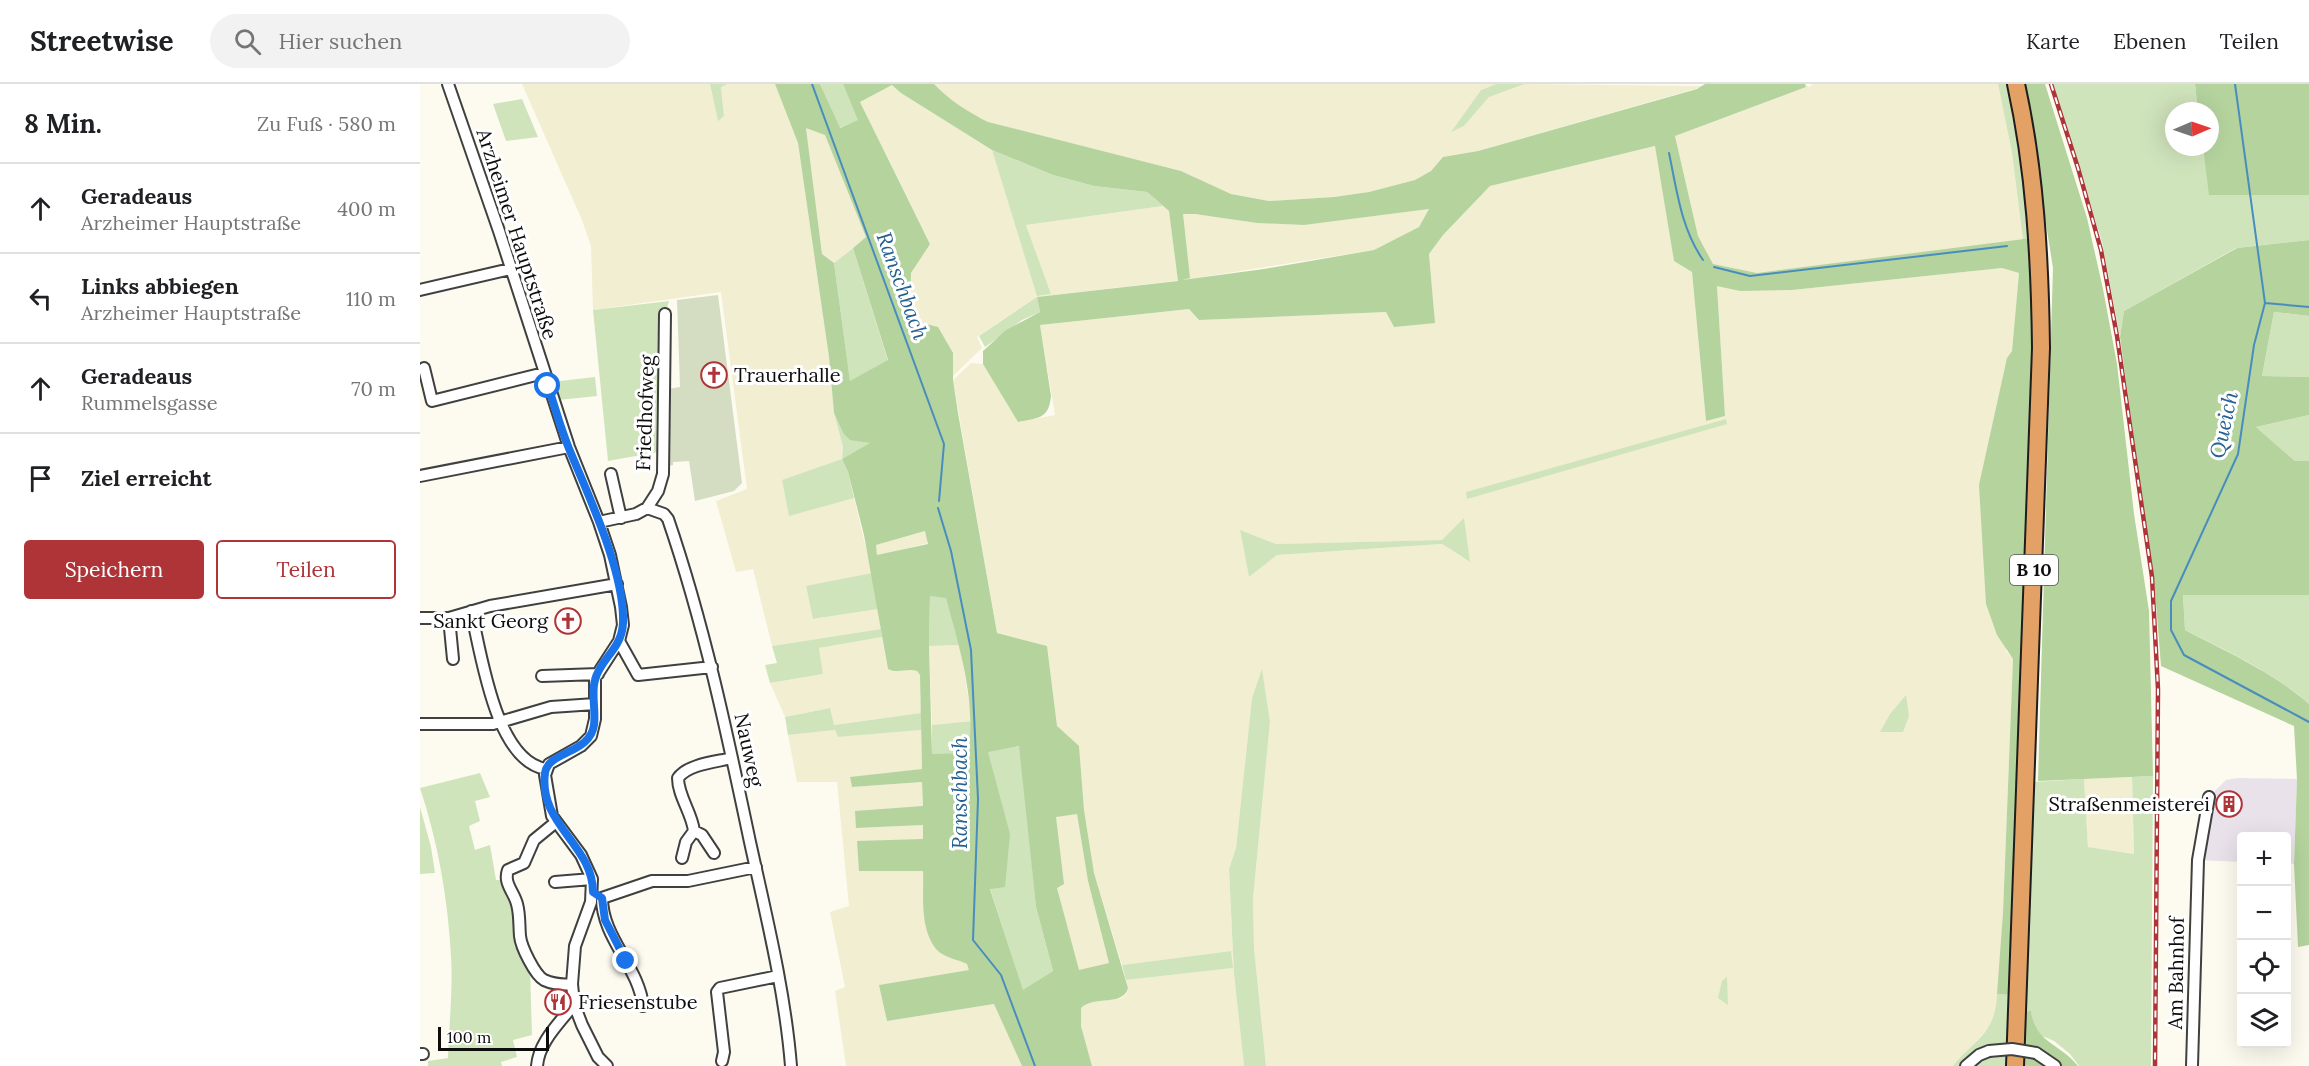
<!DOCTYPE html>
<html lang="de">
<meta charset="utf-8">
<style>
:root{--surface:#fff;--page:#f2f2f2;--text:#202124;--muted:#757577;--line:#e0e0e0;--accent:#ae3438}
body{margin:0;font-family:Lora,serif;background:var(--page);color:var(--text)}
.controls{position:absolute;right:18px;bottom:18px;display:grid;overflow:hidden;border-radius:6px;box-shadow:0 6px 24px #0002}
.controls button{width:54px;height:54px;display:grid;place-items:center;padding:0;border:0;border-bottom:2px solid var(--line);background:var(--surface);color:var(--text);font:30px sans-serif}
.compass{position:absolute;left:1745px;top:18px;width:54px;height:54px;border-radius:50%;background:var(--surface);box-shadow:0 6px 24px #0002;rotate:88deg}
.scale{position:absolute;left:18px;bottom:15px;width:111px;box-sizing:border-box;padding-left:6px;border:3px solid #0d0d0d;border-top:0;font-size:16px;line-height:21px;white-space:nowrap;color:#0d0d0d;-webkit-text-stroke:4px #fff;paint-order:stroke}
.stop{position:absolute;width:18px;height:18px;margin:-14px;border:4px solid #1a73e8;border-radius:50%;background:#fff}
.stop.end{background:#1a73e8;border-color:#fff;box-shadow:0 2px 6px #0008}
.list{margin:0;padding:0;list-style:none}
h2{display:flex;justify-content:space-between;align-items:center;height:78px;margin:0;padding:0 24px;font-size:26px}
h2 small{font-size:20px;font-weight:400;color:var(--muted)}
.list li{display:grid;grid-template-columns:39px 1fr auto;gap:18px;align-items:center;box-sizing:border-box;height:90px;padding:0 24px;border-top:2px solid var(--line)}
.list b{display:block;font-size:22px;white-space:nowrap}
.list p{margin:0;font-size:20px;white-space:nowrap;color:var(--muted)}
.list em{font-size:20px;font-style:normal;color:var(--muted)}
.actions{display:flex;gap:12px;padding:18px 24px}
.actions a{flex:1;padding:14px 0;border:2px solid var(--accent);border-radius:6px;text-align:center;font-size:21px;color:var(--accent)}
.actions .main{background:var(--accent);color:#fff}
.icon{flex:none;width:33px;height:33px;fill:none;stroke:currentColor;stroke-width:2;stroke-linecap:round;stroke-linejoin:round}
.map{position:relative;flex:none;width:1889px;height:982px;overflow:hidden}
header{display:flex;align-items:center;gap:36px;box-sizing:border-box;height:84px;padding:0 30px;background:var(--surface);border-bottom:2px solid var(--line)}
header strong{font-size:28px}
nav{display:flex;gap:33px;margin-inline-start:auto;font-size:21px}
.search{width:420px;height:54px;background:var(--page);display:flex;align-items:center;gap:15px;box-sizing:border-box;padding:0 21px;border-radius:33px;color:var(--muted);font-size:22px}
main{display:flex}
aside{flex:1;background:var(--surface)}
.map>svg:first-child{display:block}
</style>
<header>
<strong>Streetwise</strong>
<div class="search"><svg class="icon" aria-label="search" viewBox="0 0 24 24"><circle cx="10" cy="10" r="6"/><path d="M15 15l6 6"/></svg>Hier suchen</div>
<nav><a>Karte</a><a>Ebenen</a><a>Teilen</a></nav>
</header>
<main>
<aside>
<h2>8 Min.<small>Zu Fuß · 580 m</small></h2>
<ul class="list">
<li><svg class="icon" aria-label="ahead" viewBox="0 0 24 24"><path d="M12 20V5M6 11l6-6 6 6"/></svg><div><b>Geradeaus</b><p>Arzheimer Hauptstraße</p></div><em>400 m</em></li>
<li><svg class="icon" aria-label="left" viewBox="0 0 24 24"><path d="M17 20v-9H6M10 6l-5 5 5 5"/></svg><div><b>Links abbiegen</b><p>Arzheimer Hauptstraße</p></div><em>110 m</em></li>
<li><svg class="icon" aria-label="ahead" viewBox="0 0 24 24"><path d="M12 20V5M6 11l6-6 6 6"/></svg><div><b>Geradeaus</b><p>Rummelsgasse</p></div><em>70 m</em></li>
<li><svg class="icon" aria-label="arrive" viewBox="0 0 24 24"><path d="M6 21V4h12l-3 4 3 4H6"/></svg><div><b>Ziel erreicht</b></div></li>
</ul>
<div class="actions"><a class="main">Speichern</a><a>Teilen</a></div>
</aside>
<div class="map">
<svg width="1889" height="982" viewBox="0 0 1889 982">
<rect width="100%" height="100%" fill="#fdfbef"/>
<path fill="#eae2eb" d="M 1817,694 L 1877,695 L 1874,780 L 1867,779 L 1866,752 L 1822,752 L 1821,778 L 1778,776 L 1789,713 L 1806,696 Z"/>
<path fill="#f1eed1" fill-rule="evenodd" d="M 102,0 L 290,0 L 298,36 L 304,32 L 301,2 L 307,0 L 355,0 L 378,59 L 409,273 L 414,329 L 423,363 L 422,375 L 362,397 L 370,431 L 434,414 L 452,489 L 386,503 L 394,535 L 458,525 L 461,545 L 352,562 L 333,485 L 316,488 L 296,417 L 327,405 L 301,208 L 173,226 L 171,162 L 162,136 Z
M 514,0 L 1076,0 L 1061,6 L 1032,47 L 1044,42 L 1069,13 L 1105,0 L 1285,2 L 1058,67 L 1024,73 L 1011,87 L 995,96 L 949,108 L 914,113 L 849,117 L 811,110 L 761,87 L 567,38 L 555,32 L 524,11 Z
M 1385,0 L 1389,3 L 1393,0 L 1578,0 L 1592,69 L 1603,156 L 1337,189 L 1293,180 L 1278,152 L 1255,52 L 1386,3 Z
M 472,1 L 481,9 L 572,66 L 618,212 L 631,210 L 606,141 L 743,122 L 749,127 L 758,196 L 770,194 L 762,130 L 775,130 L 837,139 L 884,141 L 1009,125 L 999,143 L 954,166 L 763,196 L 617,213 L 557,253 L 562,264 L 532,293 L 490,236 L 491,189 L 510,159 L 440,18 Z
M 386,43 L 405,51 L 446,153 L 414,179 L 402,170 Z
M 1236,62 L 1254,177 L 1272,188 L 1286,337 L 1305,332 L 1297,201 L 1320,207 L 1372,206 L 1582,184 L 1599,189 L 1592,267 L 1587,274 L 1586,567 L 1593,575 L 1583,829 L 1577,924 L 1571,941 L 1533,982 L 846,982 L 834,864 L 833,815 L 850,638 L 842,587 L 832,614 L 816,764 L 809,785 L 814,890 L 824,982 L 672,982 L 661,942 L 661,924 L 666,919 L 702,914 L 706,910 L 708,904 L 706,896 L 812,884 L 811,867 L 702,881 L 674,789 L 664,726 L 659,663 L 637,643 L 627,562 L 577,549 L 533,296 L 551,279 L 563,280 L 598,338 L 635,331 L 620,241 L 769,225 L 779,236 L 966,228 L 974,243 L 1014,228 L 1009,170 L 1023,151 L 1070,102 ZM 820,447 L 856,460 L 1023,456 L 1049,478 L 1022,460 L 857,471 L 829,493 Z
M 506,447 L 508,459 L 457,472 L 456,461 Z
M 462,553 L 468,585 L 473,587 L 493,585 L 497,587 L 500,591 L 501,629 L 414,641 L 409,624 L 365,633 L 350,599 L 403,590 L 399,564 Z
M 540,561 L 552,637 L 512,641 L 509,562 Z
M 415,646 L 418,653 L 501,646 L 502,685 L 430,694 L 432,703 L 502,698 L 503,722 L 436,744 L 503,741 L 503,755 L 439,787 L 503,786 L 504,834 L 537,876 L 548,880 L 550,886 L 460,901 L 467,937 L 574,920 L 602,982 L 426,982 L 415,907 L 425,903 L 410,828 L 429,822 L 417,698 L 377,698 L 368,651 Z
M 1712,693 L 1714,770 L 1668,763 L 1664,695 Z
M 657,730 L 668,797 L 689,879 L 658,887 L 637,804 L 636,732 Z"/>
<path fill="#d0e4bc" d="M 290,0 L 307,0 L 301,3 L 304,32 L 298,37 Z
M 400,0 L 423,0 L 439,36 L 419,44 Z
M 1076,0 L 1105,0 L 1069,13 L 1044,42 L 1031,48 L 1061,6 Z
M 1578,0 L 1586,0 L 1596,42 L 1612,154 L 1603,156 L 1592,69 Z
M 1633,0 L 1775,0 L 1778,27 L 1754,27 L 1754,63 L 1783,63 L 1790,111 L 1889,111 L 1889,156 L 1816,164 L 1704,227 L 1700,253 L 1682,158 Z
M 102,15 L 118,53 L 86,57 L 73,20 Z
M 572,66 L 633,91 L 674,102 L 727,108 L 743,122 L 606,141 L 631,210 L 617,212 Z
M 433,164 L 468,277 L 430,298 L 414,179 Z
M 617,213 L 620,228 L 602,236 L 565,263 L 559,252 Z
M 249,217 L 245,230 L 244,367 L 188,377 L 173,226 Z
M 1854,228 L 1889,232 L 1889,293 L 1842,292 Z
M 175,293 L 177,312 L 138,316 L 131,298 Z
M 414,329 L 423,349 L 451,359 L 422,375 L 428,388 L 434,414 L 369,432 L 362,396 L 422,375 L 423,363 Z
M 1889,331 L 1889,377 L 1875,377 L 1836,343 Z
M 1306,335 L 1307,340 L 1047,415 L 1046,408 Z
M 1044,434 L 1050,478 L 1022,460 L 857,471 L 829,493 L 820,446 L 856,460 L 1022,456 Z
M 452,489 L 458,525 L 393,535 L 386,502 Z
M 1763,510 L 1889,511 L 1889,620 C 1853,588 1807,567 1765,546 Z
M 510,512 L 526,513 L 540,561 L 509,562 Z
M 461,545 L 462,553 L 399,564 L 403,590 L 350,599 L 345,581 L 357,579 L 352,562 Z
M 842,585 L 850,638 L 833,815 L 834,864 L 846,982 L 824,982 L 814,890 L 809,785 L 816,764 L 832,614 Z
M 1486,611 L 1489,632 L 1483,648 L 1460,648 L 1470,630 Z
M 410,624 L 414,641 L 501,629 L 501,646 L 418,653 L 415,646 L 368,651 L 365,633 Z
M 552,637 L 548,669 L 512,671 L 512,641 Z
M 600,662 L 616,823 L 633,887 L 603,907 L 570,804 L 568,667 Z
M 60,689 L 70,713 L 55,717 L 60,737 L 49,742 L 55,766 L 70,761 L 76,796 L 84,796 L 110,884 L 112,951 L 93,956 L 97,973 L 81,978 L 82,982 L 8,982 L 8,977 L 28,974 C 29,941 33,906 31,872 C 28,816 18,758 0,704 Z
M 1733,692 L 1731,982 L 1659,982 L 1650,970 L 1634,957 L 1620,951 L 1613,940 L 1611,928 L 1603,928 L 1611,698 L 1664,695 L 1668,763 L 1714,770 L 1712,693 Z
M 0,723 L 11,763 L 15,789 L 0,790 Z
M 811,867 L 813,884 L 706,896 L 702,881 Z
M 1307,893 L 1308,921 L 1298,914 L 1302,897 Z
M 1577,910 L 1591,911 L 1588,982 L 1533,982 C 1556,954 1576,949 1577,910 Z"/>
<path fill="#b4d39d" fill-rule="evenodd" d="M 355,0 L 400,0 L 420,44 L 438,36 L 423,0 L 514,0 C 529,16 548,28 568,38 L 761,87 L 811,110 L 849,117 L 914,113 L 949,108 L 995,96 L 1011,87 L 1023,73 L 1058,67 L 1277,5 L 1285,0 L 1385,0 L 1386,3 L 1255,52 L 1278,152 L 1293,180 L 1337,189 L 1612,154 L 1616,239 L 1591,911 L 1577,910 L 1583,829 L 1593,575 L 1577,551 L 1566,520 L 1559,401 L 1587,274 L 1592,267 L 1599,189 L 1582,184 L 1372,206 L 1320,207 L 1297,202 L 1305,332 L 1286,337 L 1272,188 L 1254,177 L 1235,62 L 1070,102 L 1023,151 L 1009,170 L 1015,239 L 974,243 L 966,228 L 779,236 L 769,225 L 620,241 L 631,312 C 629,335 618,334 598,338 L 563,280 L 563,267 L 586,246 L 620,228 L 617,213 L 758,197 L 749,127 L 727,108 L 674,102 L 633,91 L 572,66 L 481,9 L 472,1 L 440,18 L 510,160 L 491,189 L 490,236 L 518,243 L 533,269 L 533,296 L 538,329 L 577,549 L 627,562 L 637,642 L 659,662 L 664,726 L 674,789 L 708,904 C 703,923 674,911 661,924 L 661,942 L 672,982 L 602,982 L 574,920 L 467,937 L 459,901 L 549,886 L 547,880 C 539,876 523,873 517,866 C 499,845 504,811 503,787 L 439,787 L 437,757 L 503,755 L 503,741 L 436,744 L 435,727 L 503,722 L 502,698 L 432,703 L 430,693 L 502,685 L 500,591 L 497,587 C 487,584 477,590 468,585 L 444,451 L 428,388 L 422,375 L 450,359 L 430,356 L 423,349 L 414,329 L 409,273 L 378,59 ZM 386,44 L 405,51 L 446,153 L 433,164 L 468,276 L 430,297 L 414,179 L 402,170 ZM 1009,125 L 999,143 L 954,166 L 844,185 L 762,196 L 770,194 L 763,130 L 775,130 L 837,139 L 884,141 ZM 505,447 L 508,460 L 457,471 L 456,461 ZM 510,512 L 526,514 C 539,561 557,620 548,669 L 512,670 L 509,562 ZM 599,662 L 616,823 L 633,887 L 603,906 L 570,805 L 585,803 L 590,750 L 568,668 ZM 657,730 L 668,797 L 689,879 L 659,886 L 637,804 L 644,800 L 636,733 Z
M 1604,0 L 1625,0 L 1667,134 L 1683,205 L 1697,280 L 1714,430 L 1729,527 L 1733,692 L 1618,697 L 1633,184 Z
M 1775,0 L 1889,0 L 1889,111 L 1789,111 L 1783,63 L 1790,63 L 1790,27 L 1778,27 Z
M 1889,156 L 1889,232 L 1854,228 L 1842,292 L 1889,293 L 1889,331 L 1836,343 L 1875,377 L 1889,377 L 1889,511 L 1763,511 L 1765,546 C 1807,568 1853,588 1889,620 L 1889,861 L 1878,863 L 1874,780 L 1877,695 L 1874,642 L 1741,582 L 1735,507 L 1700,253 L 1704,227 L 1817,164 Z
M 1611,927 C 1615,959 1640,959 1658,982 L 1642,982 L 1628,970 L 1603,960 L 1603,928 Z
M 1603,971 L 1614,974 L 1627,982 L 1603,982 Z"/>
<path fill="#d4ddc2" d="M 298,211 L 322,399 L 314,407 L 275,417 L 269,377 L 253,378 L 253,381 L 247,382 L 248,305 L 260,303 L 257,216 Z"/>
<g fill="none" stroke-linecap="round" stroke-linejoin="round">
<path stroke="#488dbe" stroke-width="2" d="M 392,0 L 524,360 L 519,417
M 1815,0 L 1845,219 L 1834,261 L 1818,370 L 1751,517 L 1751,546 L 1764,571 L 1889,638
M 1249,69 C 1257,107 1261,144 1283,176
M 1294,183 L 1330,192 L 1587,162
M 1845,219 L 1889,223
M 518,424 L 531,467 L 551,566 L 558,715 L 553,856 L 581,891 L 615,982"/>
<g stroke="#404040" stroke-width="14">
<path id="minor" d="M 28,0 L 79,147 L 149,363 L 179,438 L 190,471 L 201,523 L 203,541 L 199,557 L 175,594 L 175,635 L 171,652 L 161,662 L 129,680 L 125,691 L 132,732 L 161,771 L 172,795 L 171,818 L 155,862 L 152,900 L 154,920 L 162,941 L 178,973 L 187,982
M 0,206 L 90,185
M 4,284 L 12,317 L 124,289
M 191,390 L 201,434
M 0,392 L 149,363
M 227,424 L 238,407 L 243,390 L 245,230
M 179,438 L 216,430 L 227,424 L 244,430 L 248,435 C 284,540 307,649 330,758 C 346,831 365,907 371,982
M 51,527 C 61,568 75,677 126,685
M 0,534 L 29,534 L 70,522 L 197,500
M 29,534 L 33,575
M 199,557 L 218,591 L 292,583
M 122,592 L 178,590
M 0,640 L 73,640 L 131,623 L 175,620
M 136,738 L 114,756 L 104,779 L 88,786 C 83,799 94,808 97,820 C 100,831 99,841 100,852 C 101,863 115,891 124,896 C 133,900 143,901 152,900
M 294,769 L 282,751 L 274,747 C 272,729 258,712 258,694 C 268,680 296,678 312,674
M 262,774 L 266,758 L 274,747
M 135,798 L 172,795
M 182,814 L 232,797 L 268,797 L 336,783
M 182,814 C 182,854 219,883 223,922
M 1616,969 L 1635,982
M 0,970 L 3,970
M 302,977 L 304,968 L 297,908 L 300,904 L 358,892
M 117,982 C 119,957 140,939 154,920
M 1546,982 L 1559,971 L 1569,967
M 1772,982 L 1778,776 L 1789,713"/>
</g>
<g stroke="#1e1e1e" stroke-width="20">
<path id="highway" d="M 1595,982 L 1621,264 C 1620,175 1615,86 1596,0"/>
</g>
<use href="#minor" stroke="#fff" stroke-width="10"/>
<use href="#highway" stroke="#e4a165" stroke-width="16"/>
<g stroke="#ae3438" stroke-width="4.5">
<path id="rail" d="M 1631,0 L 1658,84 L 1681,166 L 1697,252 L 1732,493 L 1738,605 L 1735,982"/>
</g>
<use href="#rail" stroke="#fff" stroke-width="2" stroke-dasharray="7" stroke-linecap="butt"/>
<g stroke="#404040" stroke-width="14" stroke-linecap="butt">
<path id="minor-bridge" d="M 1569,967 L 1592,965 L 1616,969"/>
</g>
<use href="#minor-bridge" stroke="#fff" stroke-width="10"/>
</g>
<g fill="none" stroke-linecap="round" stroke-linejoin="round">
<path stroke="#1a73e8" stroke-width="8" d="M 128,302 C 135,323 141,346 150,367 C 169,413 205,489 203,539 C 202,565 180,575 175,596 C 171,610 176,626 174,641 C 170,670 128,667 125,689 C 118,740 173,761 173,808 L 182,814 L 185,836 L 206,877"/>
</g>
<defs>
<g id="church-ring" transform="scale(1.35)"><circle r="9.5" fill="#fff" stroke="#ae3438" stroke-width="1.5"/><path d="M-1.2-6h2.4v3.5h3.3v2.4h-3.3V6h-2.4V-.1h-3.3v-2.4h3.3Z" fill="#ae3438"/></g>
<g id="building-ring" transform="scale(1.35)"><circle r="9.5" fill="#fff" stroke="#ae3438" stroke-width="1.5"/><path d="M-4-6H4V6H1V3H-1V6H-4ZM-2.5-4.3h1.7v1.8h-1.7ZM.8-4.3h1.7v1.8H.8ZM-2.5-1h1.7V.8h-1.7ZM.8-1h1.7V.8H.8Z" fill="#ae3438"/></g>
<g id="restaurant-ring" transform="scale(1.35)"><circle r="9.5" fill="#fff" stroke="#ae3438" stroke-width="1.5"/><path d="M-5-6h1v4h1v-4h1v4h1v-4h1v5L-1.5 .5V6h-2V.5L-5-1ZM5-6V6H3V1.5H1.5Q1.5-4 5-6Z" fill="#ae3438"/></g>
</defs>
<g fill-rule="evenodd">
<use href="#church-ring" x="294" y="291"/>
<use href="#church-ring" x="148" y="537"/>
<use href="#building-ring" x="1809" y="720"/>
<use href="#restaurant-ring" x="138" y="918"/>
</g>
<g text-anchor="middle" stroke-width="6" stroke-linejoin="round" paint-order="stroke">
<rect fill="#fff" stroke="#565656" stroke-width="1.5" x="1590" y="471" width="48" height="30" rx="4.5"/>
<g font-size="18" font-weight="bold" fill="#0d0d0d">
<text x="1614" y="492">B 10</text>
</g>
<g font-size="20" fill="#0d0d0d" stroke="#fff">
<text transform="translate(97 150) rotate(72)" y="7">Arzheimer Hauptstraße</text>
<text transform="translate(225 329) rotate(-88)" y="7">Friedhofweg</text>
<text transform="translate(329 666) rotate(78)" y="7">Nauweg</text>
<text transform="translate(1756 889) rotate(-89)" y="7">Am Bahnhof</text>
</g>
<g font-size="20" fill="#0d0d0d" stroke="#fff" text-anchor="start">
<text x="314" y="298">Trauerhalle</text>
<text x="128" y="544" text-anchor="end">Sankt Georg</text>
<text x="1790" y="727" text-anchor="end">Straßenmeisterei</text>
<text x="158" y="925">Friesenstube</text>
</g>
<g font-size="21" font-style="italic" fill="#246091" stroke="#fff">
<text transform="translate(482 202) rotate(70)" y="7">Ranschbach</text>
<text transform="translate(1804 341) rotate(-78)" y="7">Queich</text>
<text transform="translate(540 709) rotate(-90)" y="7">Ranschbach</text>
</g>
</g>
</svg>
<div class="controls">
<button>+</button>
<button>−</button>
<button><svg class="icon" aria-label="locate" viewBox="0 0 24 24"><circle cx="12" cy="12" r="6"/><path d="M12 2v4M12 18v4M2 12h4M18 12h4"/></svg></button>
<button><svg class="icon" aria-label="layers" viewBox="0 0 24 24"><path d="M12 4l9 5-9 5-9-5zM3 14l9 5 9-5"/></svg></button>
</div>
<svg class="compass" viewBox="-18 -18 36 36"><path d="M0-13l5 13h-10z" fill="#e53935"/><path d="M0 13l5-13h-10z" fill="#757577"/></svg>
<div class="scale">100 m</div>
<div class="stop" style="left:128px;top:302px"></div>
<div class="stop end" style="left:206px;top:877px"></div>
</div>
</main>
